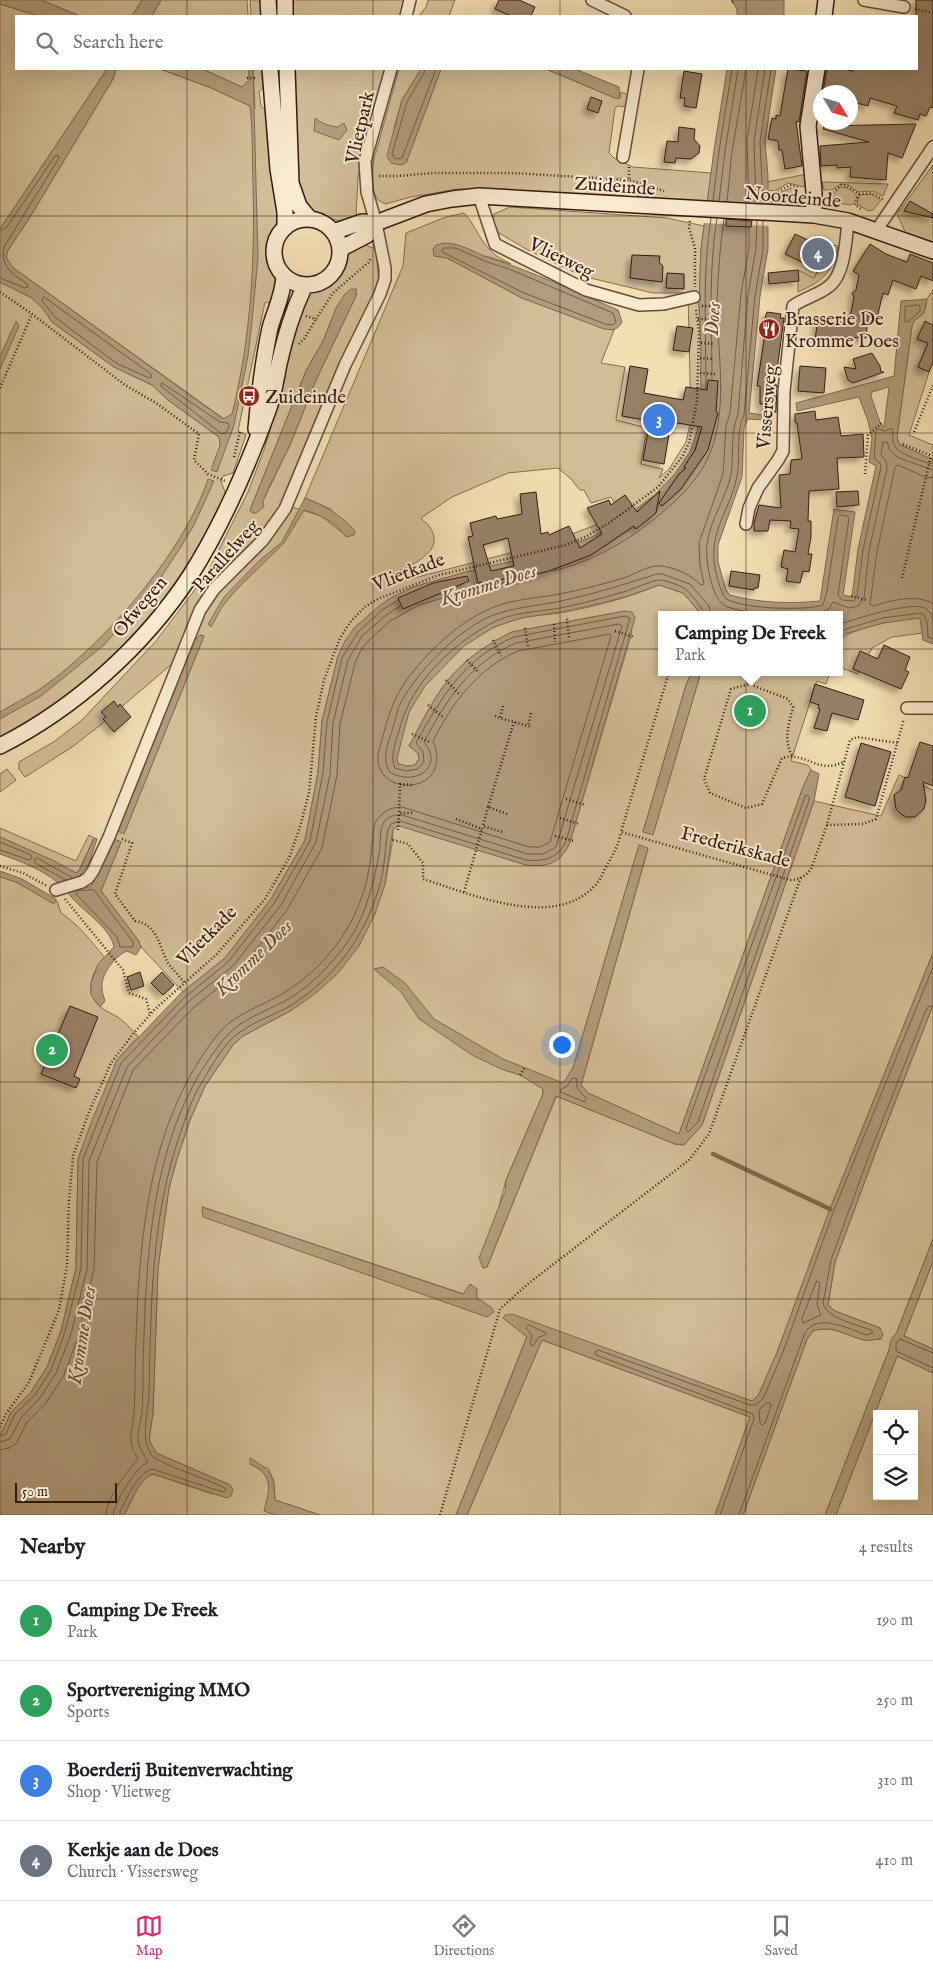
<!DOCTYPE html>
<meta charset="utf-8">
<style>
:root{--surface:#fff;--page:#f6f6f6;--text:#202124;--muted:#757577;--line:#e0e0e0;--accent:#db2777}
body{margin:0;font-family:"IM FELL English",serif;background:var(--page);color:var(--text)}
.controls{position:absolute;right:15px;bottom:15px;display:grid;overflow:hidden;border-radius:0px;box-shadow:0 5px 20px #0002}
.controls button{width:45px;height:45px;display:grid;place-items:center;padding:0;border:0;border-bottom:1px solid var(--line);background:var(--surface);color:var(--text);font:25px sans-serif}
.compass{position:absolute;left:813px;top:85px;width:45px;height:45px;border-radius:50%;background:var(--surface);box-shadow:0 5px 20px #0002;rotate:128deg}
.scale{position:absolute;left:15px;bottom:12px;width:102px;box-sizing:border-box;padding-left:5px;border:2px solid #321a11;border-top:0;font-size:14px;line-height:18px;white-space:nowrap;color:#321a11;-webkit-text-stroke:4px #f8eace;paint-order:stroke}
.you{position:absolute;left:561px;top:1044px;width:18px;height:18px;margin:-12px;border:4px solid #fff;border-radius:50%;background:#1a73e8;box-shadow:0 0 0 8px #1a73e833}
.badge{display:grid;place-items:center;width:32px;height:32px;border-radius:50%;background:var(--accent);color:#fff;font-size:16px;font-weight:700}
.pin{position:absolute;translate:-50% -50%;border:2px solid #fff;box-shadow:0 1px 5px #0006}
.popup{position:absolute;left:658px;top:611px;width:185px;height:65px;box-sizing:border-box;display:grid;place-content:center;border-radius:0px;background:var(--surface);filter:drop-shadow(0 1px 4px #0005);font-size:16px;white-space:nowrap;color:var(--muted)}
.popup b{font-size:19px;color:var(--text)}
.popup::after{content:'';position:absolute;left:50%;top:100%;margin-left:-10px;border:10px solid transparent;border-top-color:var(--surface)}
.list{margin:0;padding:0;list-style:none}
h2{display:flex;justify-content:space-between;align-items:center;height:65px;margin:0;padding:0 20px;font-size:21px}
h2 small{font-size:16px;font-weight:400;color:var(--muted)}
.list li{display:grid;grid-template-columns:32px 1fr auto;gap:15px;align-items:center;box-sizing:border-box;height:80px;padding:0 20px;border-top:1px solid var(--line)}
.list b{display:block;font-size:19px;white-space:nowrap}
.list p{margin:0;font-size:16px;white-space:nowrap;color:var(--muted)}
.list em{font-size:16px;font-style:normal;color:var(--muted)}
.icon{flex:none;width:28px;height:28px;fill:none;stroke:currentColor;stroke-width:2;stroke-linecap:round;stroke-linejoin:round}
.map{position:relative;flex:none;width:933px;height:1515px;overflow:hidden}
.search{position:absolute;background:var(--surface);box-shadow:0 5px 20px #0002;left:15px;right:15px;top:15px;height:55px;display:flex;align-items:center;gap:12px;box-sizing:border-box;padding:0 18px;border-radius:0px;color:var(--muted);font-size:19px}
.sheet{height:385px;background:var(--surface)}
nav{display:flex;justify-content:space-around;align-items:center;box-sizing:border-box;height:70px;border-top:1px solid var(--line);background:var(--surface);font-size:14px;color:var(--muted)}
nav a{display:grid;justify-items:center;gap:2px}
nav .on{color:var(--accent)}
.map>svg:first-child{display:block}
</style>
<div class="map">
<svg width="933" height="1515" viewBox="0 0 933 1515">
<defs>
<filter id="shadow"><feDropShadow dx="-4.5" dy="4.5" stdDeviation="2.5" flood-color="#0004"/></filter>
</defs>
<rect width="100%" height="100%" fill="#f4dfb4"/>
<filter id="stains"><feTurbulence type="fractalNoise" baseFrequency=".004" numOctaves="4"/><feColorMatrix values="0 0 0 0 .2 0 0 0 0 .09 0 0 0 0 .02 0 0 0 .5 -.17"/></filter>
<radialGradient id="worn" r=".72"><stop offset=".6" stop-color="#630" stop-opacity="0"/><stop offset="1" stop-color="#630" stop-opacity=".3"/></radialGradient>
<path fill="#d3be98" stroke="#826c54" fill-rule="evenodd" d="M 41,0 L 142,0 L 132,16 L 80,16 Z
M 161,0 L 247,0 L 248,16 L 152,16 Z
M 250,0 L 265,0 L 266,16 L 251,16 Z
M 291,0 L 406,0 L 401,16 L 291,16 Z
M 428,0 L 455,0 L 449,16 L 419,16 L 426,7 Z
M 0,4 L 38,16 L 16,16 L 16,69 L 107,69 L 0,229 Z
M 116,69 L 160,69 L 209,87 L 255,108 L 253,69 L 268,69 L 268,82 L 259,92 L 261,106 L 270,114 L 278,220 L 268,241 L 267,259 L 278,286 L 274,304 L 265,302 L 238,431 L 246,435 L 233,473 L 223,476 L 221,482 L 226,494 C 212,520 200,547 184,571 C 135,644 77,695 0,737 L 0,282 L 32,298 L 44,310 L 52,322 L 114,367 L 152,385 L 168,400 L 227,443 L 234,426 L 12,267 L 6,257 L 8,250 L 30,217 L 113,79 Z
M 202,69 L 249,69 L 249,80 L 242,87 Z
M 293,69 L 385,69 L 358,177 L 356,217 L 344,221 L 324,218 L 311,213 L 298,190 Z
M 399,69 L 421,69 L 402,100 L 394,128 L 406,163 L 441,69 L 546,69 L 615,98 L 620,98 L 621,92 L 630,96 L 628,107 L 618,106 L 615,108 L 609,153 L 614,158 L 633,167 L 711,173 L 708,203 L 669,201 L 627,193 L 617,199 L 458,189 L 411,197 L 385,204 L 378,200 L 375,195 L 371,180 L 373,163 Z
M 933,165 L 933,242 L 905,232 L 897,214 Z
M 807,174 L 804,187 L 788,183 L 775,191 L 767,190 L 767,182 Z
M 822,182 L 888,184 L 883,196 L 873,191 L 858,192 L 848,185 L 841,184 L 832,190 L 824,190 Z
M 840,187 C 847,187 854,190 857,197 L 855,202 L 851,205 L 837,203 L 834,200 L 832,196 Z
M 791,188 L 795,189 L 798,193 C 792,202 783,207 771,203 L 777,194 Z
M 871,194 L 881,200 L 873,210 L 868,211 L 857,204 L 859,195 Z
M 510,207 L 667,218 L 704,226 L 701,249 L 699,303 L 701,351 L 701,413 L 697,432 L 690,452 L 675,474 L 655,495 L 619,522 L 592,537 L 556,551 L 466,572 L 413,587 L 389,599 L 354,628 L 338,656 L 322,721 L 318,772 L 305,840 L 271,899 L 225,958 L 183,992 L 141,947 L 138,940 L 101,891 L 121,842 L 114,839 L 118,831 L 124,833 L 204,636 L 200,635 L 194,641 C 201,598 240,574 267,542 C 277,532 284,520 292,507 L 321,516 L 343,533 L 331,509 L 305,498 L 403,266 L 406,233 L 446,217 L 464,213 C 475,224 479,240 491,251 C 496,257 504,260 511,264 L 489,257 L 435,256 L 447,258 L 522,298 L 604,328 L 614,330 L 601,363 L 625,367 L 616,420 L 647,428 L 641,464 L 663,469 L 659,478 L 669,469 L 686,442 L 691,420 L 688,293 L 653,293 L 582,276 L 526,249 L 499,233 L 493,224 L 494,214 ZM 558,468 L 571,479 L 580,490 L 584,490 L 591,503 L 611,497 L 619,511 L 604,522 L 548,543 L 391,584 L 389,576 C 406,567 449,553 429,526 C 427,523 423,521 421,518 L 452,497 L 508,473 Z
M 362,244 L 376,249 L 379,285 L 349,344 L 285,496 L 271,521 L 257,539 L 221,573 L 210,587 L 188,625 L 173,663 L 98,727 L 72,747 L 25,777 L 19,769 L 19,762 L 55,741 L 82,720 L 156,641 L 206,575 L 248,492 L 264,450 L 283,386 L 298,308 L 310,292 L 320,289 L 334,279 L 351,250 ZM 356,289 L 356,296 L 316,380 L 290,445 L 263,501 L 250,510 L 306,371 L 324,339 L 336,308 Z
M 833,245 L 838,246 C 832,273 823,281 798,292 L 798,270 L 814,278 L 818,270 L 820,271 Z
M 933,290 L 933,331 L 918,367 L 929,372 L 909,435 L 933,445 L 933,460 L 899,444 L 897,437 L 912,326 L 914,321 L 924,313 L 927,299 Z
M 659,585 L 683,593 L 702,615 L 661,615 L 661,672 L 692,672 L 686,685 L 643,832 L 653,834 L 701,672 L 830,672 L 826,684 L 817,681 L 791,761 L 808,765 L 811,770 L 803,787 L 679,1134 L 588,1093 L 581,1085 L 648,849 L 639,845 L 573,1068 L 556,1096 L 675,1144 L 684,1145 L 702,1125 L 814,801 L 881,816 L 899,775 L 933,790 L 933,953 L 830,1209 L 778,1350 L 758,1396 L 752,1401 L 503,1318 L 527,1336 L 456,1515 L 320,1515 L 275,1500 L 274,1481 L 268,1468 L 250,1464 C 274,1475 270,1488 265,1511 L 275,1515 L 124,1515 C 131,1503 139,1478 153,1474 L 212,1494 L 230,1485 L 156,1453 L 149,1440 L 153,1413 L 158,1268 L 169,1188 L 177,1159 L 190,1120 L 205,1086 L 233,1045 L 243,1036 L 292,1010 L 385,884 L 392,845 L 393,829 L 399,825 L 526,865 C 546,867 562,862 570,842 L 632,632 L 625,611 L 512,632 C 489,643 465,659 449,679 C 433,698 421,724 409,746 L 418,753 L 419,759 L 415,765 L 407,766 L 398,764 L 397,758 C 401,743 403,724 410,710 C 431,668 475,628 522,618 C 534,615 547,615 560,613 C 593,607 628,598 659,585 ZM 543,1089 L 556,1097 L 487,1267 L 483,1268 L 506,1180 L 543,1094 ZM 202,1207 L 464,1294 L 471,1284 L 476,1298 L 491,1307 L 488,1315 Z
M 912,618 L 920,618 L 923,633 L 892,637 L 872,648 L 858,674 L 839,667 C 839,660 837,650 839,643 C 843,629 898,620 912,618 Z
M 7,769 L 16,780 L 0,792 L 0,774 Z
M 0,828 L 76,861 L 89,835 L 94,838 L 79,870 L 76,873 L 54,861 L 0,837 Z
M 0,873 L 28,884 L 57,901 L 61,913 C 79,925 91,941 105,958 C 91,971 83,995 102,1008 C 107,1012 113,1014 119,1018 C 126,1023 132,1030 138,1036 L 117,1060 L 78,1159 L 76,1268 L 61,1331 L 47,1367 L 31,1392 L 11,1412 L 0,1436 Z
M 933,1005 L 933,1239 L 897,1332 L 891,1341 L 889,1350 L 825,1515 L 743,1515 L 807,1339 L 813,1331 C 832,1325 846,1335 864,1340 C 869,1341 875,1339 881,1339 L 880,1328 L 835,1311 L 828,1305 L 835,1262 L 876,1151 Z
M 933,1261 L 933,1349 L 904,1336 Z
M 542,1340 L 750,1417 L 715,1515 L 467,1515 Z
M 897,1356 L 933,1373 L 933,1515 L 836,1515 ZM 877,1414 L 914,1414 L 914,1496 L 877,1496 Z"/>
<path fill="#b29c7d" stroke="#7f6852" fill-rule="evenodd" d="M 0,0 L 41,0 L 80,16 L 38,16 L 0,4 Z
M 142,0 L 161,0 L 152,16 L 132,16 Z
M 731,0 L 784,0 L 784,16 L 737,16 L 737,9 Z
M 107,69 L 116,69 L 113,79 L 30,217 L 8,250 L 6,257 L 12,267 L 223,419 L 232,414 C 251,338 255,261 253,183 C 252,157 253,131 250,106 L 209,87 L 160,69 L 202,69 L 242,87 L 249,80 L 249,69 L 253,69 L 258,258 L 252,321 L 248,356 L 234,425 L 217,472 L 211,470 L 220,445 L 219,437 L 168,400 L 152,385 L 114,367 L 52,322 L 44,310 L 32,298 L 0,282 L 0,229 Z
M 421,69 L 441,69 L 406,163 L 401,165 L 391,163 L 387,156 L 402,100 Z
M 546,69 L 575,69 L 619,87 L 620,98 L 615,98 Z
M 727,69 L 776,69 L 765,141 L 768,176 L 768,249 L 760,296 L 749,413 L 764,415 L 764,420 L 748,419 L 744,428 L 742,477 L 718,545 L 718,562 L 726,590 L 730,595 C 760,603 789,604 820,601 L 834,509 L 855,512 L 843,595 L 852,597 L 858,549 L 876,466 L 869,462 L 872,438 L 868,421 L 859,397 L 797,411 L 796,403 L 894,376 L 901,301 L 927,299 L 924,313 L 914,321 L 912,326 L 897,437 L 899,444 L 933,460 L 933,644 L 923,640 L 920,618 L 883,623 L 845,634 L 839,642 L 839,615 L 702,615 L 683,593 L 659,585 L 625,597 L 598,604 L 561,612 L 521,618 L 494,627 L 464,646 L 425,686 L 409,712 L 397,758 L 398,764 L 407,766 L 415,765 L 419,759 L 418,753 L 409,746 C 421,724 433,699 449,679 C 465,659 489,643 512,632 L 625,611 L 632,612 L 635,618 L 570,842 C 561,864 548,867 526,865 L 399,826 L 393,829 L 385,884 L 375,914 L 359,946 L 338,973 L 316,993 L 292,1010 L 243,1036 L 233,1045 L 205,1086 L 190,1120 L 177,1159 L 169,1188 L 158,1268 L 153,1413 L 149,1440 L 156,1453 L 230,1485 L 233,1490 L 231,1496 L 227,1498 L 153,1474 C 139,1478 131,1503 124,1515 L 0,1515 L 0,1436 L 11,1412 L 31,1392 L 47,1367 L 61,1331 L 70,1293 L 76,1268 L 78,1159 L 91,1123 L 117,1060 L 180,994 L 225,958 L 271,899 L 305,840 L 318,772 L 322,721 L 338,656 L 345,641 L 354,628 L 378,607 L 389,599 L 413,587 L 466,572 L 556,551 L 592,537 L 619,522 L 655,495 L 675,474 L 690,452 L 697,432 L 701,413 L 701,351 L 699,303 L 701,249 L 714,150 ZM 889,387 L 884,427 L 881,425 L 871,396 L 872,392 Z
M 315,118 C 322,123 328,126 338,127 L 344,123 L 347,130 L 339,140 L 314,131 Z
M 444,243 C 462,243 474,253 490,258 C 534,272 576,292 618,310 L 622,322 C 617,331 613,330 604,329 L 522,298 L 447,258 L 434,256 L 433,249 L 436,245 Z
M 351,289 L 356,289 L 356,296 L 316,380 L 290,445 L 270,485 L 263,501 L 264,507 L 256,513 L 252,513 L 250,510 L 306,371 L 324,339 L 336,308 L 344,295 Z
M 16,321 L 19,326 L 0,369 L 0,357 Z
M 208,479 L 214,481 L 194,525 L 182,545 L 154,588 L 128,618 L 104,645 L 41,696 L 0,719 L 0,712 C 12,705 25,698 37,691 C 101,648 184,553 208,479 Z
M 305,498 C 326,507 339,513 355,531 L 354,535 L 346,537 C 337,523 319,514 304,510 L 284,543 L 237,589 L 222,607 L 211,627 L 208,624 L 224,597 L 259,561 L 282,542 Z
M 200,635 L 204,636 L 124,834 L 118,831 L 194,641 Z
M 692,672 L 701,672 L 653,835 L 643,832 L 686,685 Z
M 811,770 L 819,774 L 814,801 L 702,1125 L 684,1145 L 675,1144 L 556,1096 L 487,1267 L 483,1268 L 479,1258 L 505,1191 L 506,1180 L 543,1094 L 543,1089 L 520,1075 L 501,1069 L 472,1055 L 419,1019 L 401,992 L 374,969 L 383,967 L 405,983 L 434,1019 L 503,1059 L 563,1083 L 573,1068 L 639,845 L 648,848 L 581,1085 L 588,1093 L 679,1134 L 803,787 Z
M 0,837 L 54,861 L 76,873 L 80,870 L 94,838 L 97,839 L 89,863 L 78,878 L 82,887 L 90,887 L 93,883 L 114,839 L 121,842 L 101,891 L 138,940 L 141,947 L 136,955 L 127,951 C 115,956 100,975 102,989 C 102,993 104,997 105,1001 L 100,1007 L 91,995 L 91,983 L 98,964 L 114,947 C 111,929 85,912 73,899 C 68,894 65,887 62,882 L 57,882 C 41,869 20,861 0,854 Z
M 0,871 L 22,879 L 56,899 L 54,904 L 16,882 L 0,877 Z
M 933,953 L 933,1005 L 876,1151 L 835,1262 L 828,1305 L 835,1311 L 880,1328 L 883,1334 L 881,1339 C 875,1339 869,1341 864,1340 C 846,1336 832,1324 813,1331 L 807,1339 L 743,1515 L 715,1515 L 750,1417 L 542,1340 L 467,1515 L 456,1515 L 527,1337 L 503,1318 L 505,1315 L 512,1314 L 752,1401 L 758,1396 L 778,1350 L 830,1209 Z
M 202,1207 L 463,1294 L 470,1284 L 477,1289 L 477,1298 L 491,1307 L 494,1312 L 487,1317 L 203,1217 Z
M 933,1239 L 933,1261 L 904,1336 L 933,1349 L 933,1373 L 897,1356 L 836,1515 L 825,1515 L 889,1350 L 891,1340 L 897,1332 Z
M 250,1458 C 273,1472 273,1474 275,1500 L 320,1515 L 275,1515 L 264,1511 C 270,1488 274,1475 250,1464 Z"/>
<path fill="#f4dfb4" d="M 706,200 L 770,203 L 770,226 L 703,223 Z"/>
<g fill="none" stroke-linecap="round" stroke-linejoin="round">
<path stroke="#725b47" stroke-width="1" d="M 425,69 L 424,73 L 407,102 L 392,154 L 395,159 L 402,158 L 436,69
M 713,201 L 719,151 L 732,69
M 719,201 L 725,151 L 738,69
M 727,201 L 732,152 L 746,69
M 749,203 L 747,141 L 758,69
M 756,203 L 754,141 L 765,69
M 763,203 L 760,141 L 771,69
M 757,221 L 756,248 L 748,295 L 738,414 C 730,434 734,454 731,475 C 726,498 710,520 707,544 C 705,558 711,597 724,605 C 742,616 801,615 822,612 L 828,610 L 833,602 L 849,608 L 858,606 L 864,598 L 869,551 L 887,468 L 886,461 L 881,455 L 883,442 L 887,442 L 890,451 L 899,458 L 933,470
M 763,221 L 763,249 L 755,296 L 744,415 C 735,435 741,456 737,476 C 729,515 705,534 717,577 C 719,584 721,591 725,598 C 740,609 805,611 823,605 L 827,591 L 838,517 L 840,515 L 847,516 L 849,518 L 838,595 L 842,600 L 854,601 L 857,596 L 863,550 L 881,467 L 880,463 L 874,458 L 876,431 L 878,429 L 885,431 L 892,428 C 894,434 891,442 896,448 C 900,454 925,463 933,464
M 0,231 L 6,228 L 55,156 L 58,155 L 59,158 L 4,247 C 0,267 13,274 27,284 L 28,287 L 25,288 L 0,278
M 444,248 L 456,248 L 487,262 L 509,269 L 613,313 L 616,322 L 613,325 L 605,324 L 524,293 L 444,253 L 442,250 Z
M 44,297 L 151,374 L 152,377 L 149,378 L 116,363 L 56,318 L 42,301 Z
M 918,305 L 920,306 L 920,311 L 908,322 L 905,322 L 905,307 Z
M 712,379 C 712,323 708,274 717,218
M 162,383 L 220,422 L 228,423 L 229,426 L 226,433 L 222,434 L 161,386 Z
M 706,388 C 706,331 702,275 711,218
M 933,478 L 925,477 L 898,465 L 895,467 L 877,552 L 870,604 L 873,606 C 889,601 918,593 933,604
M 553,571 C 590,562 625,543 654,519 C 674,503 696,483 707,460 C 730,412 717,353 717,302 C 718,274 720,246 724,219
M 839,625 C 853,619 912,601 925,608 C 930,611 932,616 933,621
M 839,634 L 843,630 L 882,618 L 920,613 L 924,615 L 927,622 L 928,637 L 933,639
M 806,795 L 809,796 L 809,800 L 698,1122 L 688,1132 L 686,1129 Z
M 0,842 L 31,855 L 32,858 L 29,860 L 0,850
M 66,880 L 35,863 L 35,859 L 37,858 L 73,878
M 94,890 L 133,942 L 133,947 L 120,947 L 117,937 L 76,894 L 78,891 Z
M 573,1078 L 577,1079 L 577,1088 L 586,1098 L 585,1102 L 560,1092 L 561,1089 L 566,1087 Z
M 817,1281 L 820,1283 L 817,1304 L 821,1315 L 803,1323 L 802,1319 Z
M 529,1325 L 546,1333 L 545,1335 L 539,1337 L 533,1346 L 530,1344 L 532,1335 L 526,1328 Z
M 933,1353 L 900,1339 L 896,1343 L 896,1351 L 933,1368
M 767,1403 L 770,1403 L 771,1406 L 765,1423 L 762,1425 L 760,1423 L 759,1410 Z
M 0,1436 L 6,1434 L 15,1414 L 35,1395 L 51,1370 L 65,1332 L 81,1268 L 83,1159 L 121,1063 L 184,998 L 228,962 L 275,902 L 310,841 L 323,773 L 327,722 L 342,658 L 358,632 L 381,611 L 398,600
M 0,1442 L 10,1439 L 21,1418 L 40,1398 L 56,1373 L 71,1334 L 87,1269 L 89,1161 L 127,1067 L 188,1002 L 233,966 L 281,905 L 316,842 L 330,774 L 333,723 L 348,660 L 362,636 L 385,616 L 400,606
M 0,1450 L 9,1448 L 16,1444 L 27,1422 L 46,1403 L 64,1375 L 78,1337 L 94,1269 L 97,1162 L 133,1070 L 193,1008 L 239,971 L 287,910 L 322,848 L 337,775 L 340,724 L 355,663 L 361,650 L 368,641 L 390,621 L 419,605 L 470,590 L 512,581
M 106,1515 C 106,1498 127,1472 138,1459 C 135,1453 131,1448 131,1441 C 130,1432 134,1421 134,1411 C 135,1399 135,1386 135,1374 C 138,1258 142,1129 218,1034 C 234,1014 260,1007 282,994 C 324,969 356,927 367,879 C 371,861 372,844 374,826 C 378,814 389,807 402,807 L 529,847 L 540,847 L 550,842 L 611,636 L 610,634 L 518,651 C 478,668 452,703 433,741 C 454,791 383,800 378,761 C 377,752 382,741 384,732 C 390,710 397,691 411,674 C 431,649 456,625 485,611 C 508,599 534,599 559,594 C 581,590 603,584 624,578 C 635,574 649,565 660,566 C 674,567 692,575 701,585 L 704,584 L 700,565 L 699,543 L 723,474 L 726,426 L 730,413 L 741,294 L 749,248 L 749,228
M 113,1515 C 114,1504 131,1477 139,1469 C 142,1466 145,1464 148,1462 C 145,1456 140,1449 138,1442 C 137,1433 141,1421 142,1412 C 143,1398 143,1384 143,1370 C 146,1258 149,1130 224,1039 C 239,1020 264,1012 285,1001 C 308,988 327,969 343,948 C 364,922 373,887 379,854 C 381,845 379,832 383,824 C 386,817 395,814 402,815 L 528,854 L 543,854 L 556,847 L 622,626 L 619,624 L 516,643 C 471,662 446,700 424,742 C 427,747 432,753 431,760 C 428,779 403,781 390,772 C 380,758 390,739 394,724 C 396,719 397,712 399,706 C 415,674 457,630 491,616 C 514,607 537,606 561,601 C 594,594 625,584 657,574 L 662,574 L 690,584 L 709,606 L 711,615
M 120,1515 L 120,1511 C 128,1497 136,1474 152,1469 L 213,1489 L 223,1492 L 226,1490 L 225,1488 C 202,1477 176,1470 155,1458 C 151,1456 150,1452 148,1448 C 142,1438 148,1407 149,1394 C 151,1306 151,1217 180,1134 C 186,1117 192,1098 202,1082 C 212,1065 224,1043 240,1032 C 255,1021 274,1015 290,1006 C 335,978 366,935 380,884 C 385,866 385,847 388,829 L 391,824 L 400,821 L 526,860 C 545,862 558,858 566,841 L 630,618 L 625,616 L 514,637 C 464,658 441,698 416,743 L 423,752 L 424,762 L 418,769 L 406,771 L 395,768 C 389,756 397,740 400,727 C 412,683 450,646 490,624 C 511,612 537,612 560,608 C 581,604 603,598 623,592 C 631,590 653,580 659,580 C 666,580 678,585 684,588 C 689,591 704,610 705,615
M 720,1515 L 754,1419 L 753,1414 L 596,1355 L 595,1352 L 598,1350 L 750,1405 L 755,1405 L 763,1399 L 783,1352 L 834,1210 L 933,967
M 739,1515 L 803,1338 C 804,1335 806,1330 809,1328 C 822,1315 853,1330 866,1335 L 873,1333 L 871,1330 C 858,1325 826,1318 823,1303 L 831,1260 L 871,1150 L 926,1010 L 929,1006 L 933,1006"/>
<path stroke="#7f6852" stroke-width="4.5" d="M 713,1154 L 830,1209"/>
</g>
<path fill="#978066" stroke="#321a11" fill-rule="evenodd" filter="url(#shadow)" d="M 499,0 L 519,0 L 535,7 L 531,16 L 511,16 L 495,9 Z
M 916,0 L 933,0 L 933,108 L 930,107 L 926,116 L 920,114 L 918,120 L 894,113 L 897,106 L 870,98 L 868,106 L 850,101 L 850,92 L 823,92 L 827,69 L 843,69 L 853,71 L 853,69 L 917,69 Z
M 788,69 L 807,71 L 799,122 L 796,121 L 802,166 L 785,169 L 782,150 L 779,150 L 778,141 L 768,139 L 772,118 L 776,119 L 776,115 L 780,116 Z
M 684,71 L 702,74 L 696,108 L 684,106 L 685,98 L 680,98 Z
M 591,97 L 602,101 L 598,113 L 587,109 Z
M 916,124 L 902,158 L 888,153 L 886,180 L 850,177 L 851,167 L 837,168 L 837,165 L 821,166 L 820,146 L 869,142 L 823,129 L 824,126 Z
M 679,127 L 695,129 L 694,139 L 700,146 L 699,153 L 691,159 L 676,158 L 675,163 L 664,162 L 667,141 L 678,142 Z
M 910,201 L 933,214 L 933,218 L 904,211 Z
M 726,219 L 752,221 L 751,227 L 726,226 Z
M 795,234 L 812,242 L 815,236 L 833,245 L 820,271 L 785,254 Z
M 870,244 L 886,254 L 907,262 L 910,254 L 933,263 L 933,281 L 921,276 L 916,289 L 893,280 L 888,295 L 883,293 L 877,318 L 868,316 L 866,338 L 842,337 L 842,341 L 829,339 L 829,342 L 815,340 L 818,318 L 846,323 L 847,317 L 850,317 L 854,297 L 852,293 L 856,290 L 859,275 L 853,271 Z
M 632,255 L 660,256 L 659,262 L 663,266 L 662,282 L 630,278 Z
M 798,270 L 799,281 L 769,284 L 768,273 Z
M 667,273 L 684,274 L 684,289 L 666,288 Z
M 767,312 L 781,314 L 780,318 L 784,318 L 775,385 L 777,385 L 776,412 L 764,412 L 764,404 L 760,404 L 760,386 L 757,386 L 766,327 L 762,327 Z
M 925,321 L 933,325 L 933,363 L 929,372 L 918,367 L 928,343 L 917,339 Z
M 677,326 L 693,328 L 689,352 L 673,350 Z
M 872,353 L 880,366 L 881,372 L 884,372 L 853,383 L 848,380 L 844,367 L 856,369 L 853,359 Z
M 630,366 L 648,369 L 644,393 L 683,400 L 686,387 L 707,390 L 708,380 L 718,381 L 716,412 L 718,413 L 708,450 L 681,489 L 662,506 L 659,503 L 679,474 L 686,468 L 684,467 L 695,450 L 702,427 L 671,422 L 664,464 L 643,460 L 650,421 L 622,416 Z
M 800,366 L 826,368 L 824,393 L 798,391 Z
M 815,411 L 816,420 L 838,417 L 841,436 L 863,434 L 864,457 L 837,458 L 839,489 L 809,491 L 808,521 L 811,521 L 811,537 L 808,554 L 812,554 L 809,572 L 803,571 L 800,583 L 786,581 L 788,569 L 781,567 L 784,550 L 795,552 L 799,529 L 790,528 L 791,521 L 770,520 L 768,531 L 754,531 L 754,523 L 759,505 L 781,508 L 779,475 L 790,474 L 791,460 L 802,459 L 797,423 L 795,422 L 795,414 Z
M 660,491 L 656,513 L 636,529 L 634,526 L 591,555 L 549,571 L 513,580 L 512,577 L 482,584 L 482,582 L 478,583 L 468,537 L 473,536 L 470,523 L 496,516 L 497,519 L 522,514 L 520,494 L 536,492 L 541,534 L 548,532 L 549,535 L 569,526 L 580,548 L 602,534 L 587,508 L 609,500 L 611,505 L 625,495 L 637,512 ZM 508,538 L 514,566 L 491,571 L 483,545 Z
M 858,491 L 859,505 L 837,507 L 836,492 Z
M 731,571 L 760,575 L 758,588 L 754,588 L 754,590 L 729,586 Z
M 467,576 L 469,581 L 403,609 L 398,598 L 433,583 Z
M 884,645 L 910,657 L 905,670 L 909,672 L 901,689 L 853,669 L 860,651 L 878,659 Z
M 815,684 L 864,700 L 858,720 L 832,713 L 827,731 L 814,728 L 820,709 L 818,708 L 819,705 L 810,702 Z
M 114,701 L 118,707 L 120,704 L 131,717 L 114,732 L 103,719 L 106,717 L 101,712 Z
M 920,742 L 933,746 L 933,786 L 923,782 L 926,800 L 924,809 L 915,817 L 906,817 L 901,814 L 896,809 L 894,795 L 901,790 L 905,777 L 908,778 Z
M 861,743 L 891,752 L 875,806 L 845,797 Z
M 140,972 L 144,986 L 131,990 L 127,977 Z
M 162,972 L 174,985 L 163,995 L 151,983 Z
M 70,1006 L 98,1017 L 74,1076 L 80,1079 L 76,1088 L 41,1074 Z"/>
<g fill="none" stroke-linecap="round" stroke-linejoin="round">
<g stroke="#624b3a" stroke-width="14">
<path id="street" d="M 592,0 L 625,16
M 864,0 L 904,7
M 406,16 L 410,0
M 623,157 L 638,69
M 479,196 L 495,244 L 586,290 L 639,305 L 664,304 L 694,297
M 876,231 L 933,147
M 746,524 L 749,508 L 758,488 L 778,460 L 783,451 L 784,391 L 793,306 C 804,298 818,295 828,287 C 845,276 846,239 848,221
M 907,708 L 933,708
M 56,890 L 82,882 L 88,878 L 93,871 L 109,837 L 200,610 L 214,589 L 263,540 L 285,509 L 345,365 L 380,294 L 385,279 L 385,268 L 376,223 L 367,192 L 365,161 L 391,69"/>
</g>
<g stroke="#321a11" stroke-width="18">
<path id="secondary" d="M 268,0 L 269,16
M 285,0 L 285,16
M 824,16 L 826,0
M 270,69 L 278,169 L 285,212 L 285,228
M 287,69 L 291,183 L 299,206 L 310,219
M 814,215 L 814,192 L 808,126 L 817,69
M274 252a33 33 0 1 1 66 0a33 33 0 1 1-66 0Z
M 333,232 L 362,222 L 376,223 L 426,204 L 452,199 L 479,196 L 814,215 L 848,221 L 933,251
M 340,249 L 367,235 L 376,223
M 256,429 C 259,395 263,361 270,328 C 275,310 283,296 284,276
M 0,746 C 75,708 144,646 190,576 C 223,524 248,466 269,408 C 274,394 276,379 279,364 C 286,334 292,313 305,285"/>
</g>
<path stroke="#321a11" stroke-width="2.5" stroke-dasharray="1 2.5" stroke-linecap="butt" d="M 732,2 L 735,0
M 915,9 L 933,13
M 247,78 L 256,78
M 629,167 L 629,180 L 664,191
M 379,176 L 398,176 L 433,173 L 513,173 L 629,180
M 859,194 L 855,205 L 861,209
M 827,195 L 830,195 L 841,185 L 847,186 L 859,194 L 872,193 L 883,199
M 830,195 L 833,201 L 837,204
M 772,199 L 773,194 L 790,185 L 800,188
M 690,221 L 689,228 L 695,248 L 695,287
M 0,292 L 32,314 L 125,385 L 156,403 L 199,434 L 194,460 L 208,474 L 225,481
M 702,306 L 721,306
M 306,316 L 316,319 L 333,293 L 369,262 L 371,258
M 698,319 L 721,319
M 701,343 L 715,344
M 299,344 L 304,339 L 316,319
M 700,358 L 714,359
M 700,373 L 715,374
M 0,388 L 32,314
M 914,432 L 933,385
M 903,444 L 932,456
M 234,457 L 240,432
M 865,474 L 868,435 L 883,422
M 902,578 L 931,456
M 851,596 L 866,600
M 567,619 L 569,638
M 554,624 L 555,642
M 525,628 L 528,647
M 615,631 L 634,637
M 493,640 L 501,656
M 467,660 L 479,673
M 669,672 L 621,832 L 790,880 C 799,880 806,876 811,869 L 827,825 L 850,740 L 857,737 L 897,743
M 446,680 L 459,694
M 428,705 L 443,717
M 503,706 L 500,718 L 528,726
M 531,713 L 528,726 L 532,727
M 495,716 L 500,718
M 412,734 L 430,742
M 792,755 C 783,740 789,724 793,707 L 788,699 L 749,684 L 731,689 L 704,779 L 710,793 L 746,808 L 762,804 L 782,758 C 807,751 818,776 845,761
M 566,799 L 585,805
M 488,807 L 483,826 L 502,832
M 412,813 L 399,813 L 400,784 L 413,785
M 507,814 L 488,807 L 514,722
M 560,818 L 579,824
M 456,819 L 482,829 L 482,828
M 827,825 L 863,824 L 876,819 L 904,719
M 398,830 L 399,813
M 555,836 L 574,841
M 122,839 L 132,843 L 115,894 L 135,921 C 158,924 159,947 168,963 C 173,970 179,976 184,982
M 393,840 L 408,844 L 423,863 L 423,879 C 471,894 557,932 597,883 C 601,879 603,872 606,867 C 613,855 619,844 621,832
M 0,866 L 23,873 L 47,886
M 464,892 L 482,829
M 65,899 L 123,970 L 129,993 L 146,999 L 150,1014
M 520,1075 L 525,1067
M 0,1427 L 6,1414 L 29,1382 L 59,1310 L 67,1265 L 69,1200 L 73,1156 L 89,1112 L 111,1063 L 133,1034 L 154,1010 L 217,954 L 265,899 L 289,858 L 300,827 L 309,793 L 316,717 L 324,680 L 340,638 L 351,621 L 366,606 L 378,599 L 439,575 L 566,545 L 587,536 L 609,523 L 658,487 L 682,457 L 689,443 L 697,401 L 699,332 L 696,310
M 440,1515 L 500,1309 L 529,1283 L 689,1160 L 709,1134 L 801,877"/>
<use href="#street" stroke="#f8eace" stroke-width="11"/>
<use href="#secondary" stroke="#f8eace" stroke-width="15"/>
</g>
<path fill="none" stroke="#321a11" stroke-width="1" stroke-opacity="0.55" d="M 187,0 L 187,16M 373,0 L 373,16M 560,0 L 560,16M 746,0 L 746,16M 187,69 L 187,1515M 373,69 L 373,1515M 560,69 L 560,1515M 746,69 L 746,1515M 0,216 L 933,216M 0,433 L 933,433M 0,649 L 933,649M 0,866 L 933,866M 0,1082 L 933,1082M 0,1299 L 933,1299"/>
<defs>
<g id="restaurant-disc" transform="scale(1.125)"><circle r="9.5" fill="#8f2418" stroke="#f8eace"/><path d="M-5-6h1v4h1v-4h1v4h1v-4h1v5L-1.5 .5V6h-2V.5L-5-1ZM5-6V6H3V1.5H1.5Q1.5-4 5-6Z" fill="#fff"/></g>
<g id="bus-disc" transform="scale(1.125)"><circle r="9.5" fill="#8f2418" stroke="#f8eace"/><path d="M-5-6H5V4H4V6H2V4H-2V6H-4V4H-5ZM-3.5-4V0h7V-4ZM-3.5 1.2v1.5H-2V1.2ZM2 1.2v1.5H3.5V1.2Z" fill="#fff"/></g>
</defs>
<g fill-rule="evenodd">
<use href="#restaurant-disc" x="769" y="329"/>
<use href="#bus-disc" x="249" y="396"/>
</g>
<g text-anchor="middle" stroke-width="4" stroke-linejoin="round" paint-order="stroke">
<g font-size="19" fill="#321a11" stroke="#f8eace">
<text transform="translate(359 127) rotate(-77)" y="7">Vlietpark</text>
<text transform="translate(615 185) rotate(4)" y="7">Zuideinde</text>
<text transform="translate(793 196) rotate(5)" y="7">Noordeinde</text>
<text transform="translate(562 257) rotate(26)" y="7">Vlietweg</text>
<text transform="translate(766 407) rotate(-85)" y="7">Vissersweg</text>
<text transform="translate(225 555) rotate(-48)" y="7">Parallelweg</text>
<text transform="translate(408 571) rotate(-21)" y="7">Vlietkade</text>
<text transform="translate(139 606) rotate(-50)" y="7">Ofwegen</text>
<text transform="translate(736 846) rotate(15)" y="7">Frederikskade</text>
<text transform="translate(206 935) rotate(-45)" y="7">Vlietkade</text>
</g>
<g font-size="19" fill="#321a11" stroke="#f8eace" text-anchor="start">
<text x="785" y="325">Brasserie De<tspan x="785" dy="22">Kromme Does</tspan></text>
<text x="265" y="403">Zuideinde</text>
</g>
<g font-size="20" font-style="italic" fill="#654e3c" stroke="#f8eace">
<text transform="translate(712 319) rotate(-86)" y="7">Does</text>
<text transform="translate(488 584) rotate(-17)" y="7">Kromme Does</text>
<text transform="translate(253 957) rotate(-44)" y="7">Kromme Does</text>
<text transform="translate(81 1335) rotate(-81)" y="7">Kromme Does</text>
</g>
</g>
<rect width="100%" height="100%" filter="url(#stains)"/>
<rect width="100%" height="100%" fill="url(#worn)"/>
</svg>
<div class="controls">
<button><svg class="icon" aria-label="locate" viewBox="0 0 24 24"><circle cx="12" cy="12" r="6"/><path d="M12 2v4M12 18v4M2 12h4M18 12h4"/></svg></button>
<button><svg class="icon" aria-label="layers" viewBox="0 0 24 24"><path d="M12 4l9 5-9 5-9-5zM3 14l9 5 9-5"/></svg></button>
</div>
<svg class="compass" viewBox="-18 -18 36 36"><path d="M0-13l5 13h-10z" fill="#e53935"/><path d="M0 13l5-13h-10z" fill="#757577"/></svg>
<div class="scale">50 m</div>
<div class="you"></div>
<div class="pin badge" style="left:750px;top:711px;background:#2e9e5b">1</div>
<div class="popup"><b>Camping De Freek</b>Park</div>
<div class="pin badge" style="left:52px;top:1050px;background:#2e9e5b">2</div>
<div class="pin badge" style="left:659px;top:420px;background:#3f7fe0">3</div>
<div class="pin badge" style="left:818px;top:254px;background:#6b7280">4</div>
<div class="search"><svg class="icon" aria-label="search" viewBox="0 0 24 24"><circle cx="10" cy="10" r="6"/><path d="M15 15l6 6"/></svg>Search here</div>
</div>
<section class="sheet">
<h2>Nearby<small>4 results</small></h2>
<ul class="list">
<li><span class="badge" style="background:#2e9e5b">1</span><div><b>Camping De Freek</b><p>Park</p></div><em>190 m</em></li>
<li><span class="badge" style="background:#2e9e5b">2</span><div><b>Sportvereniging MMO</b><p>Sports</p></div><em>250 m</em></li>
<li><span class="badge" style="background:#3f7fe0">3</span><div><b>Boerderij Buitenverwachting</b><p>Shop · Vlietweg</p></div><em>310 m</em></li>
<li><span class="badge" style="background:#6b7280">4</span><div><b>Kerkje aan de Does</b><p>Church · Vissersweg</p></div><em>410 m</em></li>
</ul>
</section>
<nav>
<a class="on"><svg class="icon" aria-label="map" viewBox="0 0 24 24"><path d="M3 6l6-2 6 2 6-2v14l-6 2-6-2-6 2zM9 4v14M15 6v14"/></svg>Map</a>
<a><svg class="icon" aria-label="directions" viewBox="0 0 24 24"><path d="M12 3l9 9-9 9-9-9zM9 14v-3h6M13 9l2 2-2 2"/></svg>Directions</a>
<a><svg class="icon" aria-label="saved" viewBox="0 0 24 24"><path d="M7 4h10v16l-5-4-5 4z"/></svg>Saved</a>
</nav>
